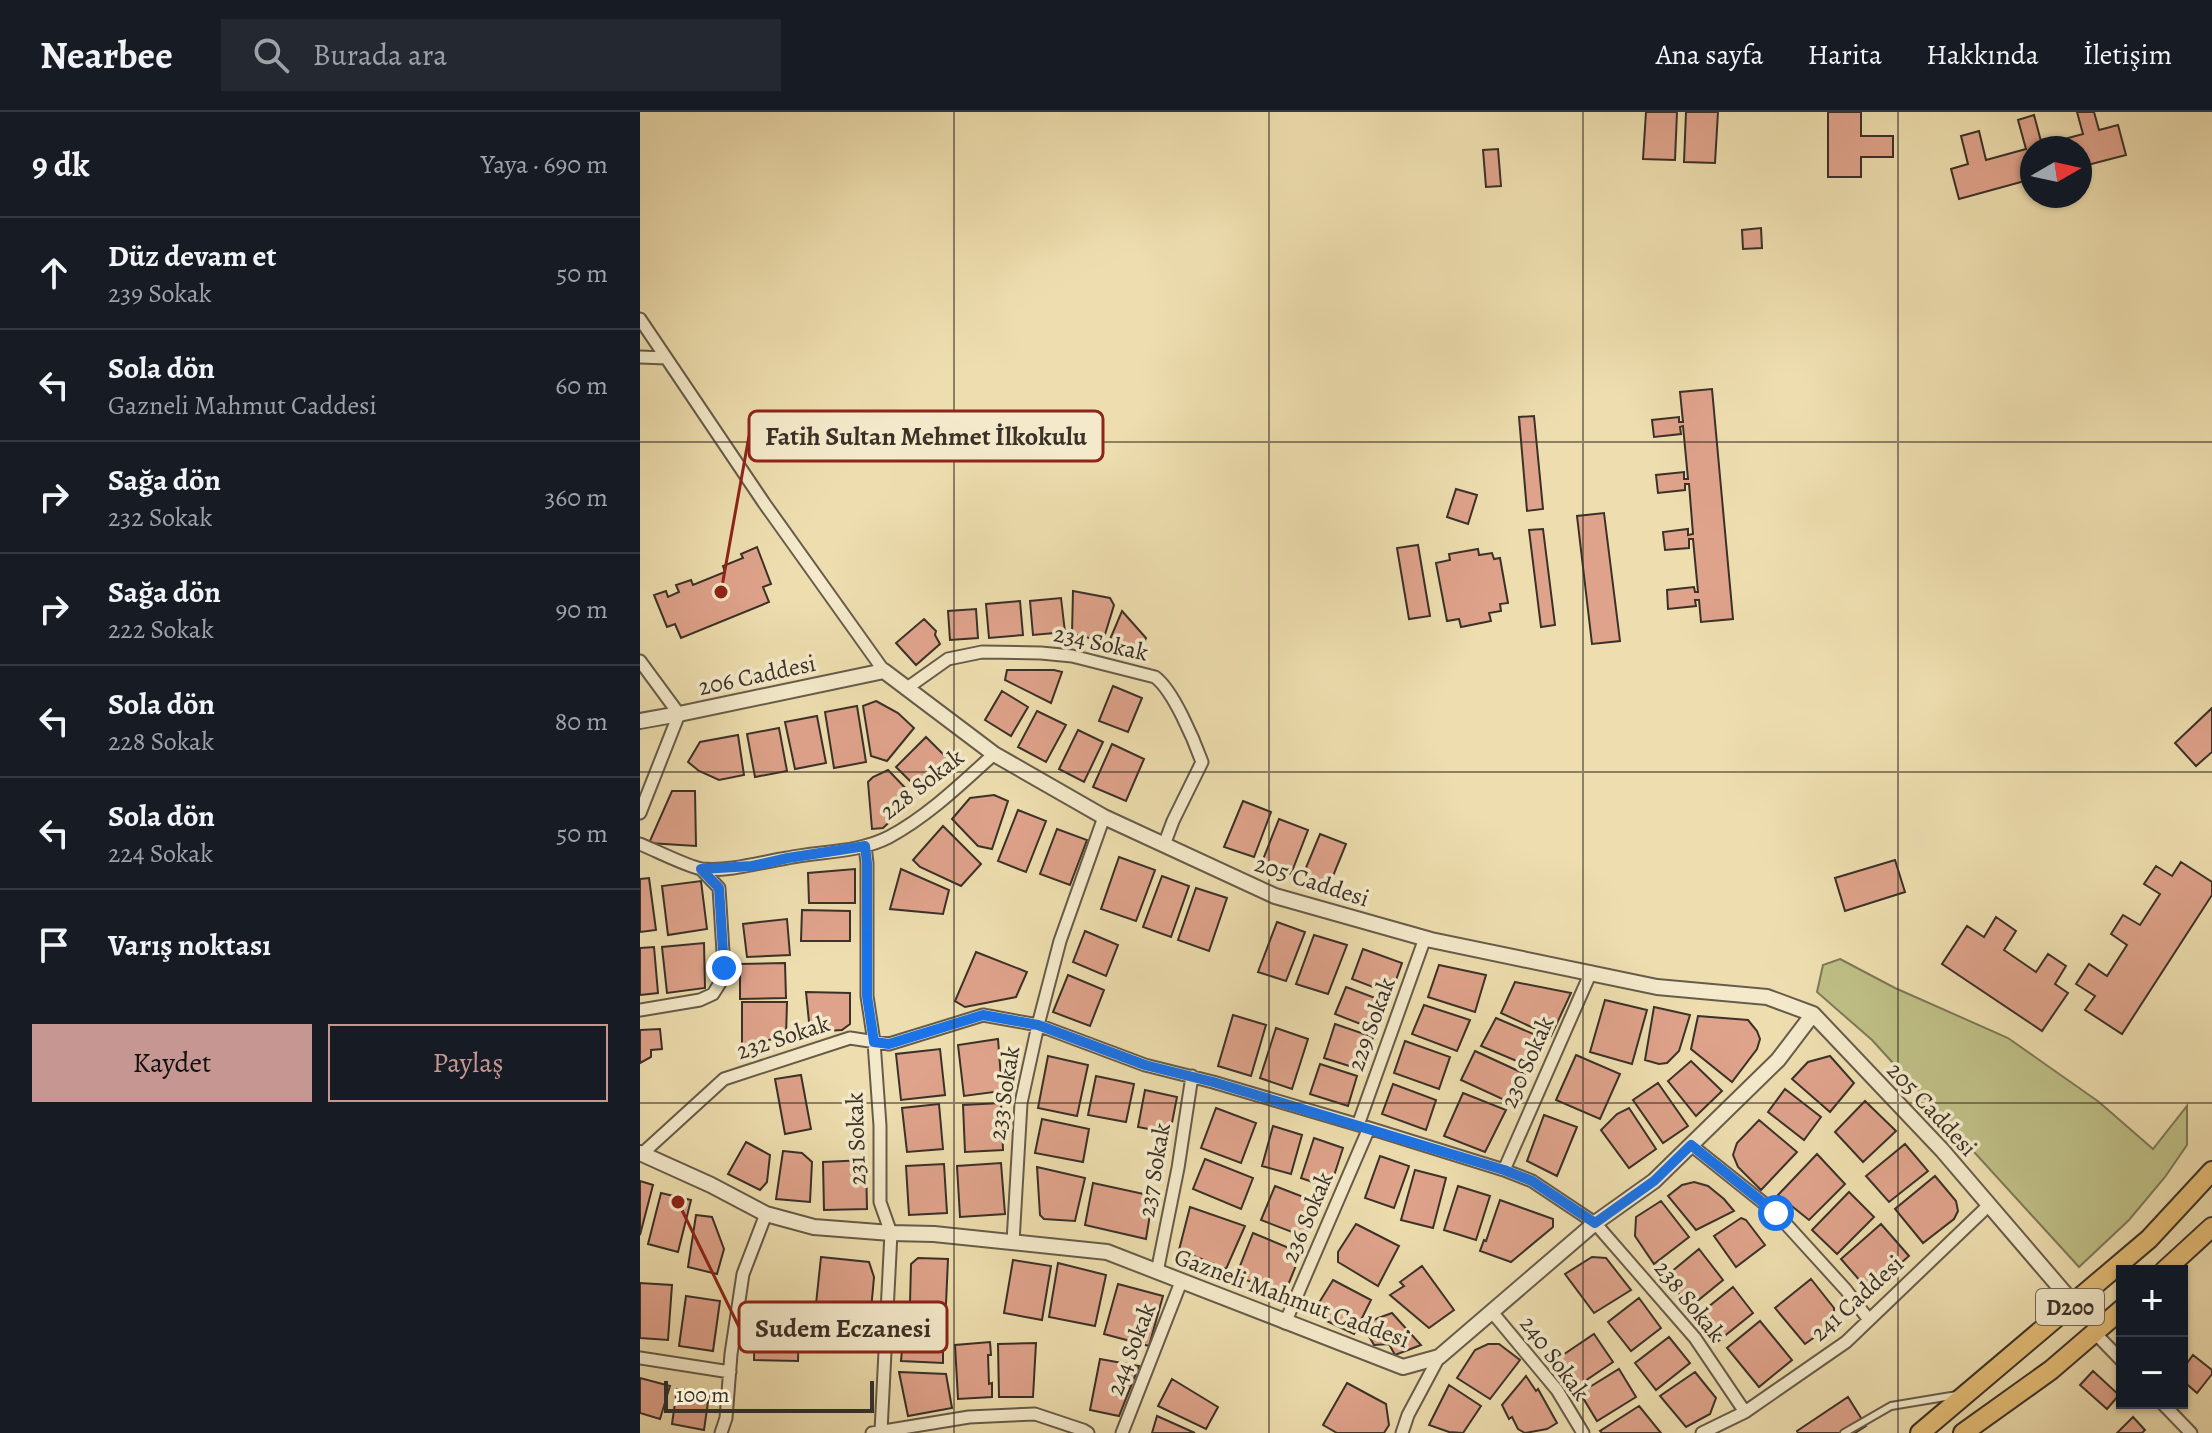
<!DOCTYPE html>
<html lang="tr">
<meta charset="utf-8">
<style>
:root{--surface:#171b24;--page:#242831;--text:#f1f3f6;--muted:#9ea1a6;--line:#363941;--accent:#c59692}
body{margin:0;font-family:Alegreya,serif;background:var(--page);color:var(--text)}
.controls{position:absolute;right:24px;bottom:24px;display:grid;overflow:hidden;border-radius:0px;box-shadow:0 2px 6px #0004}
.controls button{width:72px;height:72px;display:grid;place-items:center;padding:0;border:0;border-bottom:2px solid var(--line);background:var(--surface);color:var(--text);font:40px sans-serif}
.compass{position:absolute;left:1380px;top:24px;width:72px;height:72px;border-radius:50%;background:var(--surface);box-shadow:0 2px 6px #0004;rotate:81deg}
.scale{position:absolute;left:24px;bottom:20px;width:210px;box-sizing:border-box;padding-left:8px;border:4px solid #3a3128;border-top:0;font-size:22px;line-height:28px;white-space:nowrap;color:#3a3128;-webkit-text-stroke:6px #f4eacb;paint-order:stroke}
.stop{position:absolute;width:24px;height:24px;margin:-18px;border:6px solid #1a73e8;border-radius:50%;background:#fff}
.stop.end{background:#1a73e8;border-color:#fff;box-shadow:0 2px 8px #0008}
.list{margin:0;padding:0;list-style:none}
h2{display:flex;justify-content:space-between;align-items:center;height:104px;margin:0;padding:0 32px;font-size:34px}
h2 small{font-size:26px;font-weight:400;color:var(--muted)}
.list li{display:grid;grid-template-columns:52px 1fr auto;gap:24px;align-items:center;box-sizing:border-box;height:112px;padding:0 32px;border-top:2px solid var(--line)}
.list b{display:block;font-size:30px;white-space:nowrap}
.list p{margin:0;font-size:26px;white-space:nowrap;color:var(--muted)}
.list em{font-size:26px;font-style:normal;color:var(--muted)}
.actions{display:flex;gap:16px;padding:24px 32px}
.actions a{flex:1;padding:18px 0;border:2px solid var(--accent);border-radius:0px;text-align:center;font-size:28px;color:var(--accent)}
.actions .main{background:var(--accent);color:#111}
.icon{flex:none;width:44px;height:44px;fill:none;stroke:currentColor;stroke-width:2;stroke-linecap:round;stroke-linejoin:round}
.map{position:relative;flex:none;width:1572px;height:1321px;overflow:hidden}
header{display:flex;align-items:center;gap:48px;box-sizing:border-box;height:112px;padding:0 40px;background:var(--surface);border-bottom:2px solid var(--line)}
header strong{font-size:38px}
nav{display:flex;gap:44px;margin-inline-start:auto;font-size:28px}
.search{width:560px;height:72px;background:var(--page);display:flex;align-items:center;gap:20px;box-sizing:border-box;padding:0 28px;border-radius:0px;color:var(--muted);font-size:30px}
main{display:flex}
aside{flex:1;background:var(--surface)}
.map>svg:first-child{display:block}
</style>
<header>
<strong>Nearbee</strong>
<div class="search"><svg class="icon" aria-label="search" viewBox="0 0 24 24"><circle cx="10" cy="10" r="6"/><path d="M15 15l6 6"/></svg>Burada ara</div>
<nav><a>Ana sayfa</a><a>Harita</a><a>Hakkında</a><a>İletişim</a></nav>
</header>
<main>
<aside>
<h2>9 dk<small>Yaya · 690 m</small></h2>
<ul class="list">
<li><svg class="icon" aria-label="ahead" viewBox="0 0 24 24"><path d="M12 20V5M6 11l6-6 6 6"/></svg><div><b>Düz devam et</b><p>239 Sokak</p></div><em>50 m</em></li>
<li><svg class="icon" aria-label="left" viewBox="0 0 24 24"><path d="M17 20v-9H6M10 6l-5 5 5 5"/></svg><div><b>Sola dön</b><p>Gazneli Mahmut Caddesi</p></div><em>60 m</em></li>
<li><svg class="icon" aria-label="right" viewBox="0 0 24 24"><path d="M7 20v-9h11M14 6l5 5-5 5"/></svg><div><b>Sağa dön</b><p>232 Sokak</p></div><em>360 m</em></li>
<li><svg class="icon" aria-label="right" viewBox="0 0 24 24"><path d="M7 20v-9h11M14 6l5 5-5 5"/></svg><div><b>Sağa dön</b><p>222 Sokak</p></div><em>90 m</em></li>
<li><svg class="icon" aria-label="left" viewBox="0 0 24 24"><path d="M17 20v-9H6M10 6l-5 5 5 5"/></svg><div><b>Sola dön</b><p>228 Sokak</p></div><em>80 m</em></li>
<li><svg class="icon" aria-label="left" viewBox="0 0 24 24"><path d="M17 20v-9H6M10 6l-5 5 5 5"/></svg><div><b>Sola dön</b><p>224 Sokak</p></div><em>50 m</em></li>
<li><svg class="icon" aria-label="arrive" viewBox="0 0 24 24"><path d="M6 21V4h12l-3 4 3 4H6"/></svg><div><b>Varış noktası</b></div></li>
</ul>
<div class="actions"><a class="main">Kaydet</a><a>Paylaş</a></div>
</aside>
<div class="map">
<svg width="1572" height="1321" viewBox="0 0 1572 1321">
<rect width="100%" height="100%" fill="#eedeaf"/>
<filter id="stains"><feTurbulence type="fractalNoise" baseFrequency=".0025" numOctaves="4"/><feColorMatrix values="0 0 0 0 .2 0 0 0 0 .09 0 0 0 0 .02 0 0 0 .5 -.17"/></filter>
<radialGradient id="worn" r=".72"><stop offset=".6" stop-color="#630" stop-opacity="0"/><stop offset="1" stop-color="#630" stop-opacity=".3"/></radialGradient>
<path fill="#bfc086" stroke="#7c7857" stroke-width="2" d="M 1200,847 L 1255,876 L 1368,926 L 1459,990 L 1513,1037 L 1547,994 L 1547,1033 L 1525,1065 L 1489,1108 L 1439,1155 L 1232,928 L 1177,880 L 1183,853 Z"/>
<path fill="#dfa38b" stroke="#3a3128" stroke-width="2" d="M 1006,0 L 1037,0 L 1035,48 L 1003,47 Z
M 1046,0 L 1078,0 L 1075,51 L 1044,50 Z
M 1188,0 L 1221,0 L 1221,24 L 1253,24 L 1253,45 L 1221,45 L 1221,65 L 1188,65 Z
M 1437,0 L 1454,0 L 1459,18 L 1478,13 L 1486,43 L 1440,55 L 1440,36 L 1392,36 L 1392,67 L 1319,87 L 1311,57 L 1328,52 L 1321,24 L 1339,19 L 1346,48 L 1386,37 L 1378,8 L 1394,3 L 1402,33 L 1443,22 Z
M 858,37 L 861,74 L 846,75 L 843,38 Z
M 1121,116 L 1122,136 L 1103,137 L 1102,118 Z
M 1072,277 L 1093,507 L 1061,510 L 1059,488 L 1055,488 L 1056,494 L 1028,497 L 1027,478 L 1054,475 L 1055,480 L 1058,480 L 1053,427 L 1049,427 L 1049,436 L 1025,438 L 1023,420 L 1048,417 L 1048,423 L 1053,422 L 1049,372 L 1045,372 L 1045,378 L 1018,381 L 1016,363 L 1044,360 L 1044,367 L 1048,367 L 1043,314 L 1040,315 L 1041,322 L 1014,325 L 1012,308 L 1039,305 L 1039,310 L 1043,310 L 1040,280 Z
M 894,304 L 903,397 L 887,399 L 879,305 Z
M 816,377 L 837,383 L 828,412 L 807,405 Z
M 964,401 L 980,529 L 952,532 L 937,404 Z
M 903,417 L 915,513 L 901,515 L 889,418 Z
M 778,433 L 790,504 L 769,507 L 757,436 Z
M 117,435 L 131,472 L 123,475 L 129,490 L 41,526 L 35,512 L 27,515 L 14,483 L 26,479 L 28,485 L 39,480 L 36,473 L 51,468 L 53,473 L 85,460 L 83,454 L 103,446 L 101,442 Z
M 838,437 L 839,443 L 852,441 L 854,447 L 860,446 L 868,491 L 860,492 L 861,499 L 849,501 L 851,509 L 821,515 L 819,507 L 807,509 L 796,451 L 810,448 L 809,442 Z
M 433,479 L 470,486 L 474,493 L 463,529 L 432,522 Z
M 421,486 L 425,520 L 393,523 L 390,489 Z
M 380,489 L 383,523 L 349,526 L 346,492 Z
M 336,497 L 338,526 L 310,528 L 308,499 Z
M 482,499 L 506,526 L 499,543 L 468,532 Z
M 284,507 L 296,519 L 295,523 L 300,532 L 276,553 L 256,531 Z
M 367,558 L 414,558 L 422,560 L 411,591 L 365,568 Z
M 473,574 L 502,586 L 488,620 L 459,609 Z
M 362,579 L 388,595 L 371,624 L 345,608 Z
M 236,589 L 258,601 L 274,616 L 247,649 L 231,644 L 223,594 Z
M 217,594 L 226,650 L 194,656 L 185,600 Z
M 1572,596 L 1572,640 L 1556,654 L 1535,631 Z
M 397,599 L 426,613 L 406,650 L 378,635 Z
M 177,604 L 186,651 L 155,657 L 145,610 Z
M 139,616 L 147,659 L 115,665 L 107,622 Z
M 438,618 L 463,630 L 444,670 L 419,657 Z
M 98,623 L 104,663 L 79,668 L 59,659 L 48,650 L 60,630 Z
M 286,625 L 310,649 L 280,679 L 256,655 Z
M 472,632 L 504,647 L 486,689 L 453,675 Z
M 248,658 L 275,686 L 243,716 L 232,717 L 228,670 L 233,665 Z
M 32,679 L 55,679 L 56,734 L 9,731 Z
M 354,683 L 368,689 L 352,737 L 338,734 L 312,707 L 330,686 Z
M 603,689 L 631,700 L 614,745 L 584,735 Z
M 378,698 L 406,709 L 386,760 L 358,749 Z
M 639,707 L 668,718 L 651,762 L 622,750 Z
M 303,714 L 341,752 L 321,774 L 280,755 L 273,748 Z
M 417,717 L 447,728 L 430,773 L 400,762 Z
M 680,722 L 706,732 L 689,774 L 663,763 Z
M 479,745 L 515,758 L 496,809 L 461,797 Z
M 1255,748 L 1265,780 L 1205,799 L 1195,766 Z
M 1541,750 L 1572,770 L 1572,783 L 1482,922 L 1445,898 L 1455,884 L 1436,872 L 1449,852 L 1467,864 L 1487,833 L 1471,822 L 1483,803 L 1500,813 L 1520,782 L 1504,772 L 1516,754 L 1532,764 Z
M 215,757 L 215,791 L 169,791 L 168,761 Z
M 261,757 L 309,778 L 303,802 L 250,797 Z
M 522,764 L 549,774 L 531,825 L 503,815 Z
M 9,766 L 16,818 L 0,820 L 0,767 Z
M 61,769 L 67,817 L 28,823 L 22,774 Z
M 556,776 L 587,786 L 569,839 L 538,828 Z
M 162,798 L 210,799 L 210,829 L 161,829 Z
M 1356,805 L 1376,819 L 1364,838 L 1396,860 L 1408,842 L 1426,854 L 1415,872 L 1428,881 L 1402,919 L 1302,852 L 1327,814 L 1344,825 Z
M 147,807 L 150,843 L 107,845 L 103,812 Z
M 637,810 L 665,820 L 646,869 L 618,860 Z
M 445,819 L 478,833 L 466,864 L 433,850 Z
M 674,823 L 707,833 L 688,882 L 656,872 Z
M 64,831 L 65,876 L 27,881 L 22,835 Z
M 14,835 L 18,881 L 0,883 L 0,836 Z
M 723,837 L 762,851 L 751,882 L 712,867 Z
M 336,840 L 387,860 L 376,885 L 325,895 L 315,889 Z
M 145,851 L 146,886 L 100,887 L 100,852 Z
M 799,853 L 846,863 L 835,900 L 788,885 Z
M 428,863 L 464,878 L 450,914 L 413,900 Z
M 875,870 L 931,881 L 911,924 L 861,901 Z
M 706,875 L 746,890 L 736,918 L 695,902 Z
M 166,880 L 210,881 L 210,912 L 202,918 L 170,920 Z
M 965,888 L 1007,898 L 992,952 L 950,940 Z
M 102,890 L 147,890 L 146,924 L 102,934 Z
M 784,893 L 830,908 L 817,939 L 772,922 Z
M 1014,895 L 1050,903 L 1039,939 L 1027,951 L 1019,952 L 1005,948 Z
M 593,903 L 626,913 L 611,964 L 578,954 Z
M 1058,904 L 1108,908 L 1117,919 L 1120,927 L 1117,937 L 1092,970 L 1051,937 Z
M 856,906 L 905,927 L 891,955 L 841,934 Z
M 695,912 L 733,925 L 722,958 L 684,946 Z
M 636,916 L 668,927 L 652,977 L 620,966 Z
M 20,917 L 22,937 L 11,938 L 11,945 L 0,951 L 0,918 Z
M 358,927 L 362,979 L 324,984 L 318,933 Z
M 765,929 L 810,945 L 799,977 L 754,961 Z
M 300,937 L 305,983 L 261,988 L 256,942 Z
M 835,939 L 885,962 L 871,991 L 821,968 Z
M 936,943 L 980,962 L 960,1007 L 916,988 Z
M 408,944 L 448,953 L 437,1004 L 398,996 Z
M 1190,944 L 1214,971 L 1190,1000 L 1152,967 L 1168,950 Z
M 1051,949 L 1082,979 L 1056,1004 L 1028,969 Z
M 680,952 L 717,964 L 708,994 L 670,982 Z
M 161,963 L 171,1017 L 145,1022 L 135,967 Z
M 456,964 L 494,972 L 486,1010 L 448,1003 Z
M 1018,971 L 1048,1014 L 1023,1031 L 993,988 Z
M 753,972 L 796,988 L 786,1018 L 742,1002 Z
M 1145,977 L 1181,1005 L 1164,1028 L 1128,1000 Z
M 505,978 L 537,985 L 530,1021 L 498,1015 Z
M 823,981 L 866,998 L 845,1040 L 804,1024 Z
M 1225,989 L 1256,1019 L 1223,1050 L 1195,1020 Z
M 361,991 L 363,1038 L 325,1040 L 323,993 Z
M 299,992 L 303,1037 L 267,1040 L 262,996 Z
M 576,996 L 616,1011 L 601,1051 L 561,1036 Z
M 989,996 L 1016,1037 L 989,1056 L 961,1018 L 977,1002 Z
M 904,1003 L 937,1015 L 917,1064 L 887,1049 Z
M 402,1007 L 449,1017 L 443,1050 L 395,1041 Z
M 1119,1008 L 1157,1040 L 1121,1078 L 1098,1055 L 1093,1043 L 1097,1031 Z
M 633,1014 L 662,1023 L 651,1062 L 622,1054 Z
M 674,1026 L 703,1036 L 690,1076 L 661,1066 Z
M 106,1030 L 130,1043 L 127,1070 L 120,1078 L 88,1062 Z
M 1265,1032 L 1288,1059 L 1249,1090 L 1226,1064 Z
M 143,1039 L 162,1041 L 172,1050 L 170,1090 L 136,1087 Z
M 1177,1042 L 1205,1072 L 1169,1108 L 1138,1083 Z
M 740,1044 L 769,1054 L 754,1096 L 725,1086 Z
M 565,1047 L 613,1066 L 601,1097 L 553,1077 Z
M 226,1048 L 227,1097 L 184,1098 L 183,1050 Z
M 361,1051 L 365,1102 L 320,1105 L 317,1054 Z
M 304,1052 L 307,1101 L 269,1103 L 266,1054 Z
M 397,1055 L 445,1066 L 435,1109 L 404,1107 L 400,1103 Z
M 775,1058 L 806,1066 L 793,1116 L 761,1108 Z
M 1295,1064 L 1316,1089 L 1318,1099 L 1314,1107 L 1283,1131 L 1255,1097 Z
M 0,1069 L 13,1073 L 0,1123 Z
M 1054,1070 L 1068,1074 L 1084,1087 L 1094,1099 L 1056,1118 L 1028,1084 L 1042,1073 Z
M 453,1071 L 513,1084 L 506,1127 L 445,1113 Z
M 635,1074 L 679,1091 L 665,1125 L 621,1108 Z
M 818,1074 L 850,1084 L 836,1128 L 804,1118 Z
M 1209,1080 L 1234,1105 L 1197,1142 L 1172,1118 Z
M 21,1081 L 51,1088 L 38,1140 L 8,1132 Z
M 860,1088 L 913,1107 L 913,1115 L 871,1150 L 840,1139 L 844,1128 L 846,1129 Z
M 1021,1089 L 1049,1125 L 1014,1152 L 995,1124 L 996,1105 Z
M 550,1095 L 605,1114 L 586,1157 L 539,1138 Z
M 56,1103 L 72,1105 L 84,1137 L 77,1162 L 48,1155 Z
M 1101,1106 L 1106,1108 L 1125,1133 L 1096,1155 L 1074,1124 Z
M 716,1112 L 759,1134 L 738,1174 L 698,1150 L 698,1140 Z
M 1241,1112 L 1269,1144 L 1229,1179 L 1201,1147 Z
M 613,1121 L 661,1141 L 644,1183 L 596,1164 Z
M 1059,1137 L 1083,1168 L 1050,1195 L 1025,1165 Z
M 181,1145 L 229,1150 L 234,1165 L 231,1198 L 176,1192 Z
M 952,1145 L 966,1146 L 991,1178 L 954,1201 L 925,1162 Z
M 278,1146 L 308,1147 L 306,1192 L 270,1191 L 271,1152 Z
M 373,1148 L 411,1154 L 402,1208 L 364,1201 Z
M 418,1151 L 466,1163 L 455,1214 L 409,1205 Z
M 782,1154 L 814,1198 L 789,1216 L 750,1183 L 764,1174 L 760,1170 Z
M 1171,1167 L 1194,1196 L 1194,1206 L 1190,1214 L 1165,1232 L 1135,1196 Z
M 693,1168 L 731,1188 L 714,1222 L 672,1202 Z
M 0,1171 L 32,1173 L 28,1228 L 0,1226 Z
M 478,1172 L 523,1184 L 509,1234 L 464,1222 Z
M 1093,1175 L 1113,1201 L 1077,1230 L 1057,1204 Z
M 46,1184 L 80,1189 L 73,1239 L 39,1234 Z
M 999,1186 L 1021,1216 L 991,1239 L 968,1210 Z
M 752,1201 L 781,1233 L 755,1243 L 749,1232 L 734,1233 L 722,1212 Z
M 115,1205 L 159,1206 L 158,1249 L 114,1248 Z
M 265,1205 L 303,1211 L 303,1251 L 261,1249 Z
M 1120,1209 L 1152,1248 L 1119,1275 L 1087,1236 Z
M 954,1222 L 973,1250 L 936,1275 L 917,1247 Z
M 1029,1225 L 1050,1251 L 1016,1278 L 995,1251 Z
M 350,1230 L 351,1243 L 348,1243 L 349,1272 L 352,1271 L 352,1285 L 318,1287 L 315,1233 Z
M 396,1231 L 393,1285 L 359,1285 L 358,1232 Z
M 848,1232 L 859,1232 L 880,1248 L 850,1287 L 817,1266 L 835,1238 Z
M 1553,1243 L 1572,1258 L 1572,1262 L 1557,1281 L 1542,1268 L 1542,1258 Z
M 460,1247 L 499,1254 L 479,1304 L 450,1298 Z
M 979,1257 L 996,1285 L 957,1309 L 940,1281 Z
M 1453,1259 L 1479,1283 L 1467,1297 L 1440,1273 Z
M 259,1260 L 306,1262 L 312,1296 L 268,1304 Z
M 1055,1260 L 1076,1286 L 1070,1302 L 1046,1315 L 1020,1284 Z
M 886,1264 L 896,1279 L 898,1277 L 917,1311 L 907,1317 L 885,1321 L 878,1317 L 872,1305 L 869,1307 L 862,1293 Z
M 0,1266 L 30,1274 L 20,1307 L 0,1301 Z
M 532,1267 L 578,1295 L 566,1317 L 518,1294 Z
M 707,1271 L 746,1292 L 749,1313 L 744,1321 L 697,1321 L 683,1313 Z
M 809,1273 L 841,1294 L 823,1321 L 809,1320 L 789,1313 Z
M 37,1277 L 69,1283 L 64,1318 L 32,1312 Z
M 1208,1285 L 1226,1314 L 1215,1321 L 1158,1321 L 1157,1319 Z
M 999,1294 L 1021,1321 L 962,1321 L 960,1319 Z
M 517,1304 L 555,1321 L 512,1321 Z
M 1493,1305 L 1505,1318 L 1502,1321 L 1477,1321 Z"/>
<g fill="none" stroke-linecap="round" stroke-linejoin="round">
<g stroke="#675c4a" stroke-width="10">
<path id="service" d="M 1204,1321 L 1251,1294 L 1317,1283"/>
</g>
<g stroke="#675c4a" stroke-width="15">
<path id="minor" d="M 0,207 L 124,391 L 244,559
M 0,245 L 26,246
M 0,549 L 39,602 L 0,701
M 267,576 L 308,547 L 342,540 L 401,541 L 432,544 L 515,565 C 533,578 554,628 562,650 L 533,709 L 524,733
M 0,732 C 15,738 48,755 62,757 C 88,760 122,750 147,746 C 181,739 218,741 249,725 C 288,704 321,672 354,642
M 225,734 L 227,751 L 227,884 L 234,930 L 240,1014 L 240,1090 L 251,1121 L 241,1319
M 0,898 L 60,888 L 73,882 L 80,871 L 84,856 L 79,776 L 61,757
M 718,1013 L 785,826
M 1051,1033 L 1136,1101 L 1206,1178 L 1229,1208
M 3,1041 L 84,967 L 210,926 L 249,932 L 343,903 L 398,913 L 505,953 L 573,970 L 729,1016 L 864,1058 L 892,1069 L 955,1111 L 1055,1226 L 1105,1300
M 864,1058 L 951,860
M 373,1130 L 381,991 L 398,913 L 420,829 L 464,705
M 517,1160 L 538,1056 L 552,964
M 852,1200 L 917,1278 L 943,1321
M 645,1211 L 729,1016
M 1455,1221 L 1482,1249
M 0,1246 L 90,1260
M 1522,1291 L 1551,1321
M 81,1321 L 86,1306 L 91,1242 L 103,1162 L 126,1102
M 232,1321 L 329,1305 L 395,1302 L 443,1318 L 448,1321
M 482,1321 L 541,1170
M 762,1321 L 768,1303 L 799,1245
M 1062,1321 L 1105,1300 L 1206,1230 L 1349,1093"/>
</g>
<g stroke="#675c4a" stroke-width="18">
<path id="tertiary" d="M 0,609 L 39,602 L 244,559 L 354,642 L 464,705 L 635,784 L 791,828 L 1017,875 L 1127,885 L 1173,902 L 1302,1038 L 1434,1192
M 0,1041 L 71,1073 L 126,1102 L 174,1115 L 251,1121 L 294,1122 L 467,1140 L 763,1255 L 799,1245 L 955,1111 L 1014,1069 L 1138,948 L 1173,902"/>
</g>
<g stroke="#3a3128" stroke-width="22">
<path id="trunk" d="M 1524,1159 L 1572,1115
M 1280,1321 L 1509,1127 L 1572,1059
M 1323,1321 L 1411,1258 L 1482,1197"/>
</g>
<use href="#service" stroke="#f4eacb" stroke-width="6"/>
<use href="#minor" stroke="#f4eacb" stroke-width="11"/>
<use href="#tertiary" stroke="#f4eacb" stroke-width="14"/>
<use href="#trunk" stroke="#e7bf78" stroke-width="18"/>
</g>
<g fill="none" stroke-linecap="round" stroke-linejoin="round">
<path stroke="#1a73e8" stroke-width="10" d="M 84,856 L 79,776 L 61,757 L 112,754 L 148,746 L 225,734 L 227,751 L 227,884 L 234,930 L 249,932 L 343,903 L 398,913 L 505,953 L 573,970 L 864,1058 L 892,1069 L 955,1111 L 1014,1069 L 1051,1033 L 1136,1101"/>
</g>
<path fill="none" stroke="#3a3128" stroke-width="2" stroke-opacity="0.55" d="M 314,0 L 314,1321M 629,0 L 629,1321M 943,0 L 943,1321M 1258,0 L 1258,1321M 0,330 L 1572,330M 0,660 L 1572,660M 0,991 L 1572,991"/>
<g text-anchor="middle" stroke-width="7" stroke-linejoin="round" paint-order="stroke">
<rect fill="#f4eacb" stroke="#726859" stroke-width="2" x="1396" y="1177" width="68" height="36" rx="6"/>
<g font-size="22" font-weight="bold" fill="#3a3128">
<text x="1430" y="1203">D200</text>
</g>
<g font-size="24" fill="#3a3128" stroke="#f4eacb">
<text transform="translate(461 531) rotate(12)" y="8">234 Sokak</text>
<text transform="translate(117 563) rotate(-12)" y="8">206 Caddesi</text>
<text transform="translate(282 672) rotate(-38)" y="8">228 Sokak</text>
<text transform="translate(672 769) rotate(18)" y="8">205 Caddesi</text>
<text transform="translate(731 912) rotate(-70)" y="8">229 Sokak</text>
<text transform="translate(143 925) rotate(-18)" y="8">232 Sokak</text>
<text transform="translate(887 950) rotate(-66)" y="8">230 Sokak</text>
<text transform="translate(364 981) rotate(-81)" y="8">233 Sokak</text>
<text transform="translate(1292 997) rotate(47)" y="8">205 Caddesi</text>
<text transform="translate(216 1027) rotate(-92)" y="8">231 Sokak</text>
<text transform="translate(514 1058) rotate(-80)" y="8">237 Sokak</text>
<text transform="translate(667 1105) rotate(-67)" y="8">236 Sokak</text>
<text transform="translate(652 1186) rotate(20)" y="8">Gazneli Mahmut Caddesi</text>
<text transform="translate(1217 1186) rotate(-42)" y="8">241 Caddesi</text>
<text transform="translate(1050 1189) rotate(51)" y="8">238 Sokak</text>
<text transform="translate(491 1237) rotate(-69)" y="8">244 Sokak</text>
<text transform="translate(915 1246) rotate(53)" y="8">240 Sokak</text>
</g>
</g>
<path fill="none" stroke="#8f2418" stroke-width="3" d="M81 480L109 324M38 1090L99 1215"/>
<g fill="#8f2418" stroke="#f4eacb" stroke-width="3">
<circle cx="81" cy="480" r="8"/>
<circle cx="38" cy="1090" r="8"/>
</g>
<g fill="#f4eacb" stroke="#8f2418" stroke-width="3">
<rect x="109" y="299" width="354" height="50" rx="8"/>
<rect x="99" y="1190" width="208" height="50" rx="8"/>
</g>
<g font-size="26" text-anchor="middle" font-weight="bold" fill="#3a3128">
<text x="286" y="333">Fatih Sultan Mehmet İlkokulu</text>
<text x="203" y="1225">Sudem Eczanesi</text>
</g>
<rect width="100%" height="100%" filter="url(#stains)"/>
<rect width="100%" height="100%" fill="url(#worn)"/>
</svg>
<div class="controls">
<button>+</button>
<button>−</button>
</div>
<svg class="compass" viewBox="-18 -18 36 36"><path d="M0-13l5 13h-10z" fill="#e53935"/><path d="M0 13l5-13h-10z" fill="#9ea1a6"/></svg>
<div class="scale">100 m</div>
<div class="stop" style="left:1136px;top:1101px"></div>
<div class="stop end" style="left:84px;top:856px"></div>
</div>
</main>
